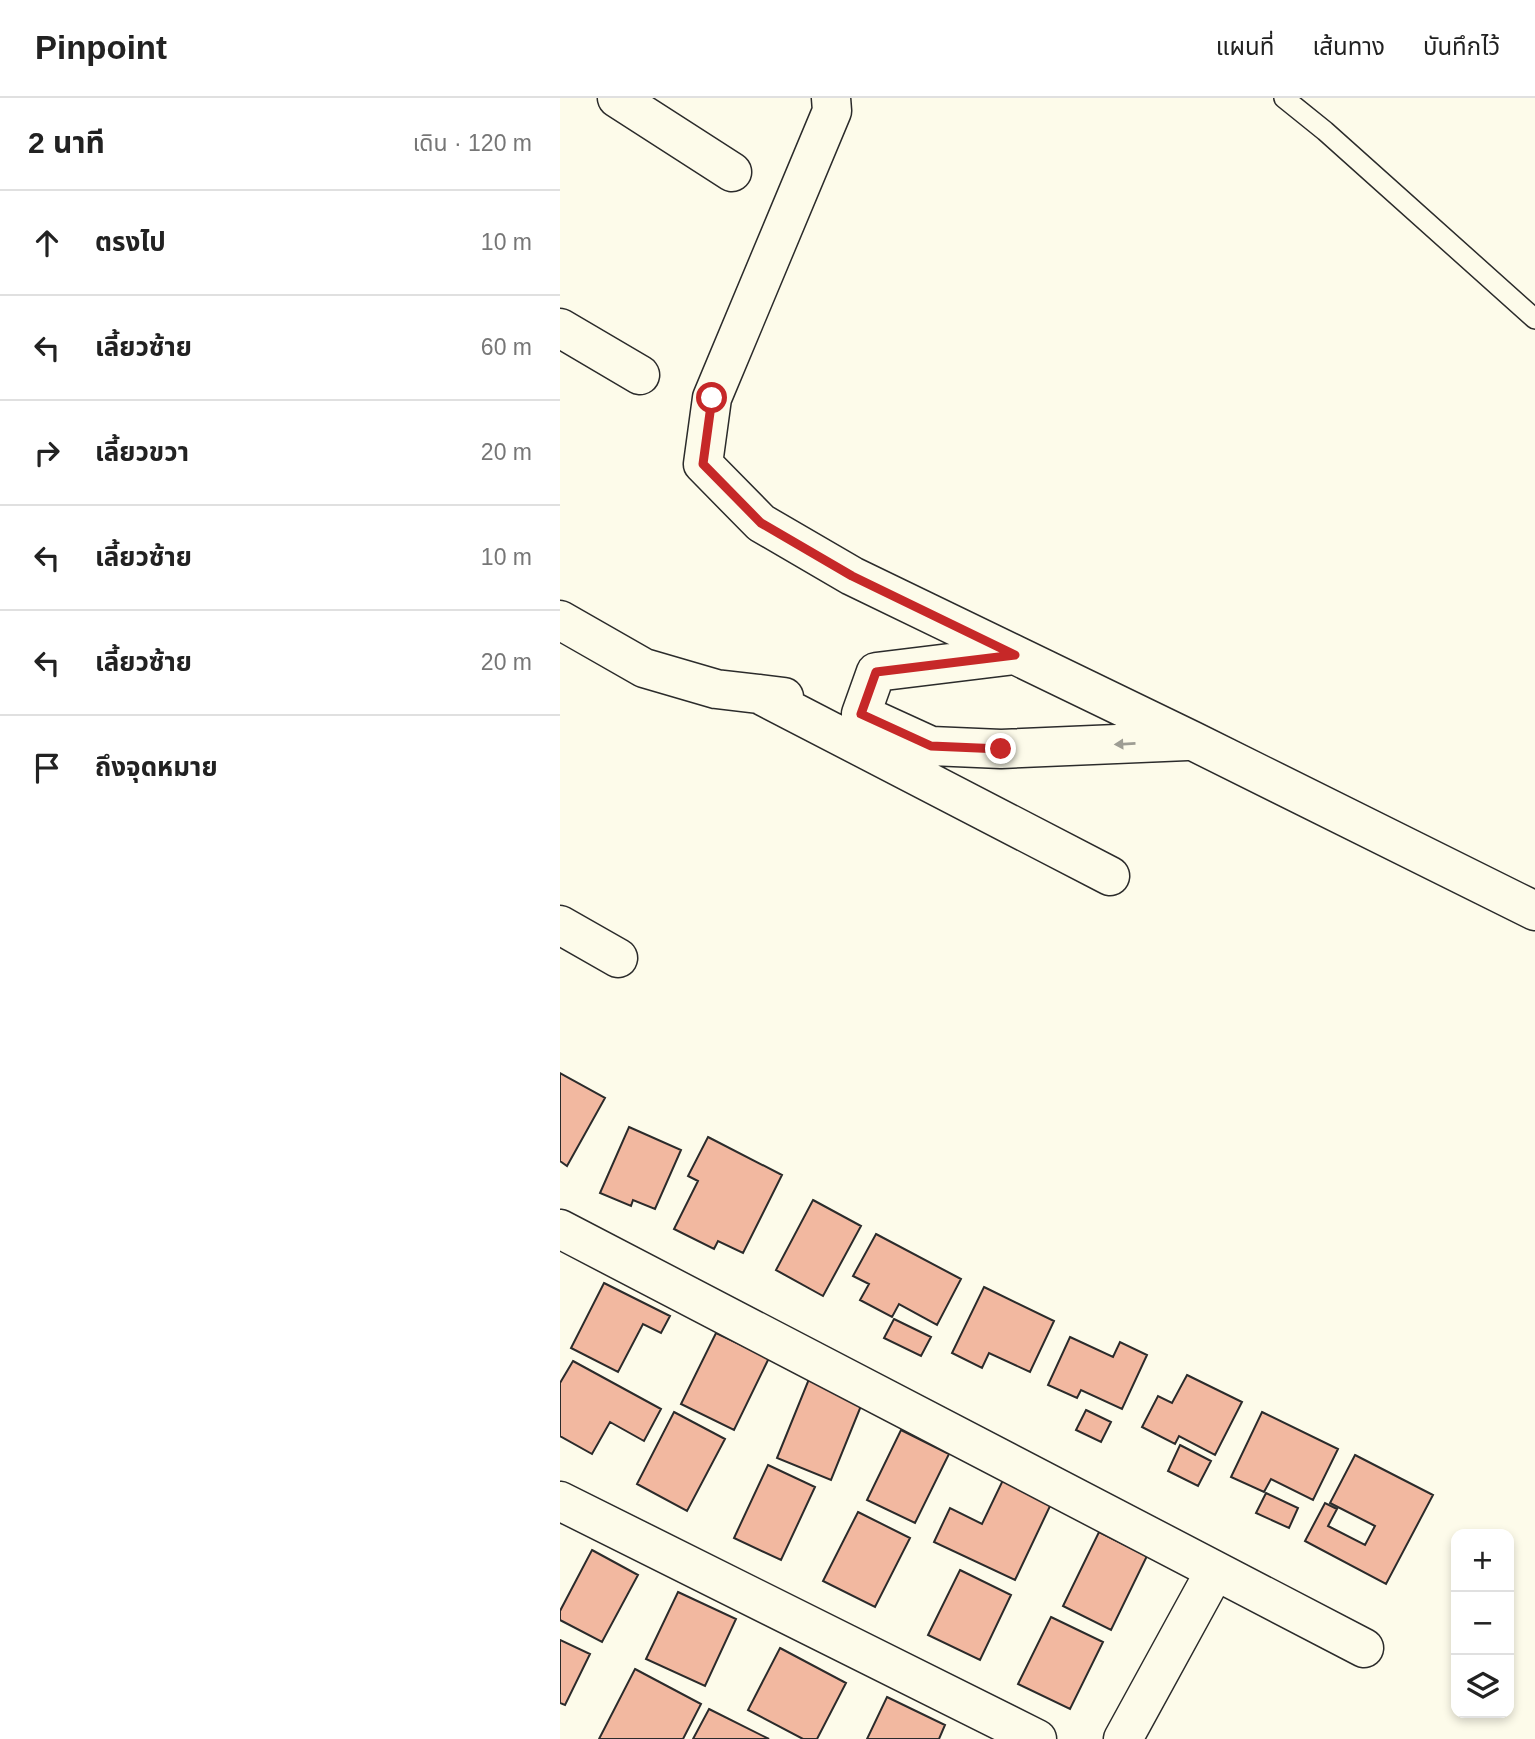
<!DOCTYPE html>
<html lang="th">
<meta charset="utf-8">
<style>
:root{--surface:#fff;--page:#f6f6f6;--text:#222;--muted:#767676;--line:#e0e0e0}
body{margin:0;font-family:Helvetica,"Noto Sans Thai",sans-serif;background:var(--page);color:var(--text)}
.controls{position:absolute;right:21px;bottom:21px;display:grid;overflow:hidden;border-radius:14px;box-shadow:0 4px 10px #0003}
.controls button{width:63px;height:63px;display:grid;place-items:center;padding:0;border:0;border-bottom:2px solid var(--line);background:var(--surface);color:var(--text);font:35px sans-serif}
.stop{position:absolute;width:21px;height:21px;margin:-16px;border:5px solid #c62828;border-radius:50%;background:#fff}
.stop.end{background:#c62828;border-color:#fff;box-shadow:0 2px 7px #0008}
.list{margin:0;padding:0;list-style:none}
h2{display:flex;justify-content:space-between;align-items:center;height:91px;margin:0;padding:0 28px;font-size:30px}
h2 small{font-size:23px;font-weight:400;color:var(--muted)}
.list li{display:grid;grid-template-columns:46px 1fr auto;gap:21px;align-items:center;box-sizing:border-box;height:105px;padding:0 28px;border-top:2px solid var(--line)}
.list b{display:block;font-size:26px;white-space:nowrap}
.list em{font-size:23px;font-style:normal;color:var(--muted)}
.icon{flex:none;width:38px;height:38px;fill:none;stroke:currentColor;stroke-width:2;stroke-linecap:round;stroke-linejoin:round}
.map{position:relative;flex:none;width:975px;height:1641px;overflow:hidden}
header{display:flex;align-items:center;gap:42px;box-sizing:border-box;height:98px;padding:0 35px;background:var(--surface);border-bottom:2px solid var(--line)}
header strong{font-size:33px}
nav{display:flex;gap:38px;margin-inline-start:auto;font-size:24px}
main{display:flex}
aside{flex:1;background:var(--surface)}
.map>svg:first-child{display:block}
</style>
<header>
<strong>Pinpoint</strong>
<nav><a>แผนที่</a><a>เส้นทาง</a><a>บันทึกไว้</a></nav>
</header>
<main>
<aside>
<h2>2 นาที<small>เดิน · 120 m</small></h2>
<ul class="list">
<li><svg class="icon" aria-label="ahead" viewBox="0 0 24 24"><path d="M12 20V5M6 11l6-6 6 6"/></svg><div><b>ตรงไป</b></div><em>10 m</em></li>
<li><svg class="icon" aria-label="left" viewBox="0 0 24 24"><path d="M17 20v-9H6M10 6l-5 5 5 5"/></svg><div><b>เลี้ยวซ้าย</b></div><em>60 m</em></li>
<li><svg class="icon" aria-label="right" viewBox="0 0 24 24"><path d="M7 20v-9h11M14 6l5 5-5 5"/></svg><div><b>เลี้ยวขวา</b></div><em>20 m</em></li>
<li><svg class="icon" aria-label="left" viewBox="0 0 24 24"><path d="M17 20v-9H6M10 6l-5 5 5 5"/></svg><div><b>เลี้ยวซ้าย</b></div><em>10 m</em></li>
<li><svg class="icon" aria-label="left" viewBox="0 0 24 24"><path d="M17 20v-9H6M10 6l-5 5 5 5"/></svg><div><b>เลี้ยวซ้าย</b></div><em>20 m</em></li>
<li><svg class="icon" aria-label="arrive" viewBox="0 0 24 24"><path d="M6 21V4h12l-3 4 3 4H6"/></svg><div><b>ถึงจุดหมาย</b></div></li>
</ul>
</aside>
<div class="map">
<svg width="975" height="1641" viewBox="0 0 975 1641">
<rect width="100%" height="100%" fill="#fdfbea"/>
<path fill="#f2b8a0" stroke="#2b2b2b" stroke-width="2" d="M 0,975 L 45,1000 L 7,1068 L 0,1063 Z
M 69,1029 L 121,1052 L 95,1111 L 73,1102 L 71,1108 L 40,1095 Z
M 148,1039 L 222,1077 L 183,1155 L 158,1143 L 154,1151 L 114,1131 L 138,1083 L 128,1078 Z
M 253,1102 L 301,1128 L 263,1198 L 216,1172 Z
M 316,1136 L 401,1181 L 377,1227 L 339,1206 L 332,1219 L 300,1202 L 309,1186 L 293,1178 Z
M 44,1185 L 110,1218 L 101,1235 L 83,1226 L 58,1274 L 11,1250 Z
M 424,1189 L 494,1223 L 470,1274 L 429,1255 L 422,1270 L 392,1255 Z
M 334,1221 L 371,1239 L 361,1258 L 324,1240 Z
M 156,1235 L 209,1260 L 174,1332 L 121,1306 Z
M 510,1239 L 553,1259 L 560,1244 L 587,1257 L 562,1311 L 521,1292 L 517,1300 L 488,1287 Z
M 13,1263 L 101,1311 L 84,1343 L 50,1324 L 32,1356 L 0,1338 L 0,1285 Z
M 627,1277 L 682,1304 L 655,1357 L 619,1338 L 615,1346 L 582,1329 L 598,1298 L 612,1305 Z
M 249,1281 L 303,1303 L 271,1382 L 217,1360 Z
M 526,1312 L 551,1324 L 541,1344 L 516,1332 Z
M 114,1314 L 165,1341 L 127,1413 L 77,1386 Z
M 702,1314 L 778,1351 L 753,1402 L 711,1381 L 704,1394 L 671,1379 Z
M 341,1332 L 389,1356 L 355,1425 L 307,1402 Z
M 620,1347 L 651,1363 L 638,1388 L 608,1373 Z
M 795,1357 L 873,1397 L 826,1486 L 745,1443 L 765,1405 L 777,1411 L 768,1428 L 805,1447 L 815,1428 L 770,1405 Z
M 208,1367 L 255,1389 L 221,1462 L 174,1440 Z
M 443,1382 L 491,1406 L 455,1482 L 374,1444 L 390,1410 L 422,1426 Z
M 706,1395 L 738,1410 L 729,1430 L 696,1415 Z
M 298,1414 L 350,1440 L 315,1509 L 263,1483 Z
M 539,1434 L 587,1458 L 551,1532 L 503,1508 Z
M 32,1452 L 78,1477 L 42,1544 L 0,1522 L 0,1513 Z
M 400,1472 L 451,1497 L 420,1562 L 368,1537 Z
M 118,1494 L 176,1521 L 145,1588 L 86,1561 Z
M 491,1519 L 543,1544 L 510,1611 L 458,1586 Z
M 0,1542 L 30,1556 L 5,1607 L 0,1605 Z
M 220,1550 L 286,1585 L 257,1641 L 243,1641 L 188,1612 Z
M 75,1571 L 141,1606 L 123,1641 L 39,1641 Z
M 327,1599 L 385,1627 L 379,1641 L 307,1641 Z
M 149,1611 L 209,1641 L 133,1641 Z"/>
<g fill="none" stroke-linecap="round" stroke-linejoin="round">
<g stroke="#2b2b2b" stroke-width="22">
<path id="lane" d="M 724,0 L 765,33 L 975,221"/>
</g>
<g stroke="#2b2b2b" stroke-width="41">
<path id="street" d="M 57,0 L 172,74
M 271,0 L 272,13 L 152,300 L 143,366 L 201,425 L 292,478 L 633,643 L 975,813
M 0,230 L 80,277
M 0,522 L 84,570 L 156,591 L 224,599
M 455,557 L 316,574 L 301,616 L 371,648 L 441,651 L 627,643
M 199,596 L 550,778
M 0,827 L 58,860
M 0,1131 L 804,1550
M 0,1403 L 477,1641
M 563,1641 L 655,1473"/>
</g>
<use href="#lane" stroke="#fdfbea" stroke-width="19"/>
<use href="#street" stroke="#fdfbea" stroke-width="38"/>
</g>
<defs><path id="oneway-solid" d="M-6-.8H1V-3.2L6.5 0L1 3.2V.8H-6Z" transform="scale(1.75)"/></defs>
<use fill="#9e9d94" href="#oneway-solid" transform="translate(565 646) rotate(177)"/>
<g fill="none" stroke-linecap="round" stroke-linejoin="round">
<path stroke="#c62828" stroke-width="9" d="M 152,300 L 143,366 L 201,425 L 292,478 L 455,557 L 316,574 L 301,616 L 371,648 L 441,651"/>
</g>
</svg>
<div class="controls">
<button>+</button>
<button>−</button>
<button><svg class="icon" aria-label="layers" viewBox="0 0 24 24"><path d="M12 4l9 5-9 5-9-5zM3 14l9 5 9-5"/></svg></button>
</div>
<div class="stop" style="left:152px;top:300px"></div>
<div class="stop end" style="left:441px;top:651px"></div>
</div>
</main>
